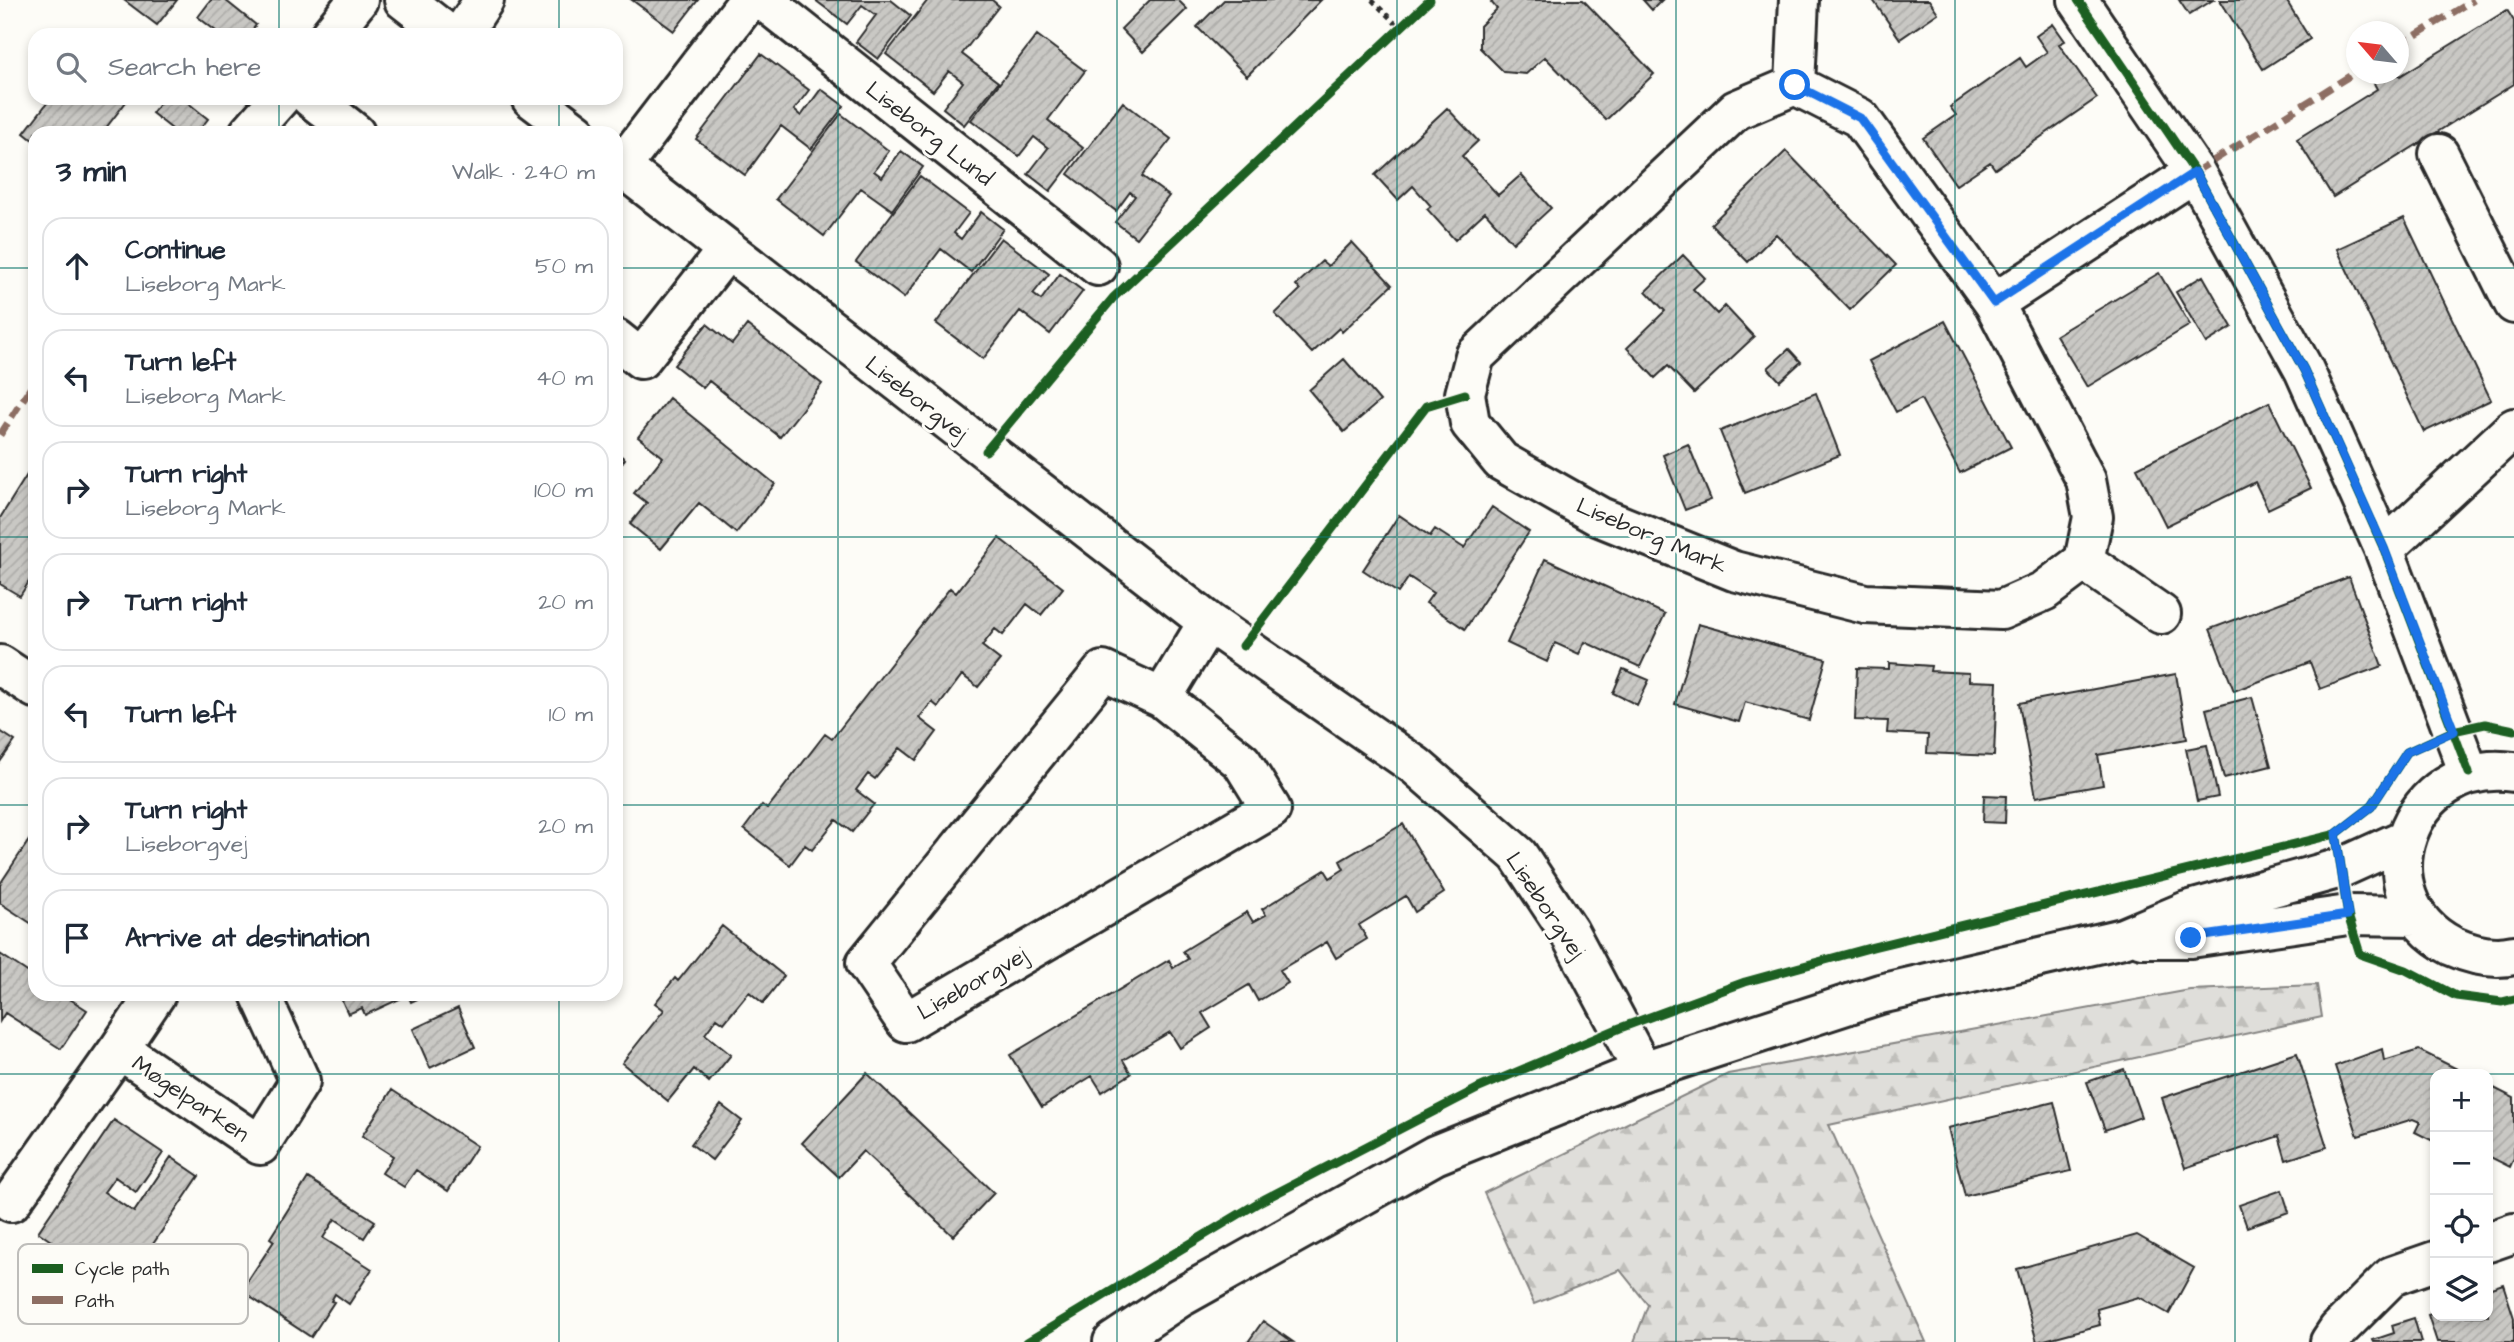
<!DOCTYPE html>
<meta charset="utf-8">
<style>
:root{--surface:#fff;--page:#f6f6f7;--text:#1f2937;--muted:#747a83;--line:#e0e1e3}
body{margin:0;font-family:"Architects Daughter",sans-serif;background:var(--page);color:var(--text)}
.controls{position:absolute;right:21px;bottom:21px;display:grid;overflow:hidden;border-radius:14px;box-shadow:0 4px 10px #0003}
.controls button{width:63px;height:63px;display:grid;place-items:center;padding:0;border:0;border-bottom:2px solid var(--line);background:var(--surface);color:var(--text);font:35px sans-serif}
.compass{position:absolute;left:2346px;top:21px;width:63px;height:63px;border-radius:50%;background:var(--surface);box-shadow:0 4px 10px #0003;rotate:298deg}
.stop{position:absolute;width:21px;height:21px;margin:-16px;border:5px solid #1a73e8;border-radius:50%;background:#fff}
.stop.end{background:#1a73e8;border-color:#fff;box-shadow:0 2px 7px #0008}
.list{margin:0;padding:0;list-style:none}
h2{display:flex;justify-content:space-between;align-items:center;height:91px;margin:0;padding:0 28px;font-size:30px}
h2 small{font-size:23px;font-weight:400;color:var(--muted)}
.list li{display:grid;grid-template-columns:46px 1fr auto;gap:21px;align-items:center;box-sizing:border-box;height:98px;margin:0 14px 14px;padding:0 14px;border:2px solid var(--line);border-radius:21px}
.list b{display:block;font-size:26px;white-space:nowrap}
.list p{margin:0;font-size:23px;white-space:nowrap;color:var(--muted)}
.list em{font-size:23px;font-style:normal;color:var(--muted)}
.icon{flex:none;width:38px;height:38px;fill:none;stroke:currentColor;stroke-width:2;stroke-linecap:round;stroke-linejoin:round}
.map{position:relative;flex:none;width:2514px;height:1342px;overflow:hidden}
.search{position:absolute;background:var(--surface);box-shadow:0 4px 10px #0003;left:28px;top:28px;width:595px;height:77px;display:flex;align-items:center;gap:18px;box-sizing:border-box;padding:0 24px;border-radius:21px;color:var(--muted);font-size:26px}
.panel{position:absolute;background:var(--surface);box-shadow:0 4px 10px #0003;left:28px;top:126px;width:595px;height:875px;border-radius:21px}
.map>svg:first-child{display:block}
</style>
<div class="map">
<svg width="2514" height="1342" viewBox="0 0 2514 1342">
<defs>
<pattern id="forest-firs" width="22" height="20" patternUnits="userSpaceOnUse" patternTransform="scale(1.75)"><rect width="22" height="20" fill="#dfdeda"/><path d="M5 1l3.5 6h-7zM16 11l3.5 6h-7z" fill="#c0bfbb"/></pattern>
<pattern id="building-hatch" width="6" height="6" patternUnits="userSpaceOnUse" patternTransform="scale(1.75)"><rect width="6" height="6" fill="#c9c8c4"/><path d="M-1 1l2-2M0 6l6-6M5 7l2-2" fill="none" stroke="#adaca9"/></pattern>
</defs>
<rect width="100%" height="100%" fill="#fdfcf7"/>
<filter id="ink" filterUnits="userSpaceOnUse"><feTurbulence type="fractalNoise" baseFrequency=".0143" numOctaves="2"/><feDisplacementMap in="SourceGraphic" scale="14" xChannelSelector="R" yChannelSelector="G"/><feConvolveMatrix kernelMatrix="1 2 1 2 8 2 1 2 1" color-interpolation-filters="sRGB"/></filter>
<g filter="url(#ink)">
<path fill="url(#forest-firs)" stroke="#858482" stroke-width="2" d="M 2317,985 L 2322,1017 L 1829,1125 L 1926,1342 L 1634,1342 L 1648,1305 L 1620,1270 L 1534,1304 L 1484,1193 L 1728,1074 L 2190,990 Z"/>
<path fill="url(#building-hatch)" stroke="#2b2b2b" stroke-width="2" d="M 124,0 L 177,0 L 157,25 Z
M 211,0 L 225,0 L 256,25 L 248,35 L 221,35 L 198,17 Z
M 632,0 L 698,0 L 674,31 Z
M 815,0 L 891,0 L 911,16 L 878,59 L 856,42 L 876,15 L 862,5 L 847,24 Z
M 928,0 L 992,0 L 999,6 L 962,54 L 998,82 L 964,125 L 943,108 L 963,82 L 949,71 L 933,91 L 886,54 Z
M 1150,0 L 1178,0 L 1187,9 L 1143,52 L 1121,29 Z
M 1224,0 L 1321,0 L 1247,76 L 1197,27 Z
M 1494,0 L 1583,0 L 1654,74 L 1606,120 L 1545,57 L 1526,74 L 1504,72 L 1480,48 L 1480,26 L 1497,9 L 1491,2 Z
M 1643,0 L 1662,0 L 1652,10 Z
M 1873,0 L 1929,0 L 1938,13 L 1900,39 Z
M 2179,0 L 2213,0 L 2189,15 Z
M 2220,0 L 2286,0 L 2310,39 L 2263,69 Z
M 2507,10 L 2514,21 L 2514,84 L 2333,197 L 2297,139 L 2377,89 L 2369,74 L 2398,74 L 2400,76 Z
M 2053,24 L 2065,41 L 2059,44 L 2097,98 L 1995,169 L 1990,162 L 1956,185 L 1923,138 L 1956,115 L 1950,107 L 2020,58 L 2026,67 L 2047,52 L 2036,36 Z
M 1037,35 L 1085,71 L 1048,120 L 1083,148 L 1050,191 L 1028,174 L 1048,148 L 1034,137 L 1019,156 L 971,120 Z
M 761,54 L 809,90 L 794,110 L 801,116 L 821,89 L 844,106 L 811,149 L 781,126 L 745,175 L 696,139 Z
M 51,98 L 129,98 L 102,133 L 35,133 L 35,142 L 24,133 Z
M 164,98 L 182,98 L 208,119 L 197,133 L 177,133 L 152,113 Z
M 1123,102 L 1171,139 L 1142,176 L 1169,196 L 1136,238 L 1115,222 L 1135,196 L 1130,192 L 1116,211 L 1068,174 Z
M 1447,108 L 1478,141 L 1462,156 L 1498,195 L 1521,175 L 1551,208 L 1513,243 L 1485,212 L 1455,240 L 1427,209 L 1431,206 L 1413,186 L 1398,200 L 1375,175 Z
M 841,114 L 889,151 L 874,171 L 882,177 L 901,151 L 923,167 L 892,210 L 861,188 L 824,236 L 776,199 Z
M 1786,151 L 1896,265 L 1850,310 L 1776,234 L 1748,262 L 1711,224 Z
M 920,176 L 969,213 L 954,233 L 961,239 L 981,212 L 1003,229 L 971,272 L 941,249 L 904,298 L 856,262 Z
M 2404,218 L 2491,400 L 2424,432 L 2337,249 Z
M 1001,238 L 1049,274 L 1033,294 L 1041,300 L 1060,274 L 1083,291 L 1050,334 L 1020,311 L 983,359 L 936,323 Z
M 1352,242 L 1392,285 L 1342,332 L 1339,328 L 1312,353 L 1275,314 L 1300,290 L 1296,285 L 1322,261 L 1328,266 Z
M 1683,255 L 1705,278 L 1693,289 L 1717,314 L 1725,306 L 1754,337 L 1694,393 L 1668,366 L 1655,378 L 1627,348 L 1665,311 L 1646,291 Z
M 2159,273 L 2190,325 L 2087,387 L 2056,335 Z
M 2203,276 L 2232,327 L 2206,343 L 2176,292 Z
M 1945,321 L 2011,447 L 1960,473 L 1921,399 L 1896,412 L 1869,361 Z
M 707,324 L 732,344 L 747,325 L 822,384 L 780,437 L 709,381 L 703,388 L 674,365 Z
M 1789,349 L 1801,362 L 1780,381 L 1768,368 Z
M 1344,359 L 1380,401 L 1344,432 L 1309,390 Z
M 1816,393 L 1840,455 L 1745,493 L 1720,431 Z
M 669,398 L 775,484 L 736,533 L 699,503 L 661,549 L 630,524 L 647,503 L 634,493 L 663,457 L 638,437 Z
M 2269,402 L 2311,488 L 2268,509 L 2255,482 L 2166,526 L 2137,468 Z
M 1688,444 L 1711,500 L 1685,510 L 1663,455 Z
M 616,452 L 625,459 L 616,471 Z
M 35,462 L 35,572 L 20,596 L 0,584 L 0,518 Z
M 1492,507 L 1529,532 L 1465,629 L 1426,603 L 1433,593 L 1409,577 L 1398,593 L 1363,570 L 1399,515 L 1430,536 L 1435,529 L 1464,548 Z
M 999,538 L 1063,588 L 1041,615 L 1027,604 L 1003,635 L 995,629 L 982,646 L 1000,660 L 978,687 L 962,675 L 938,707 L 932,702 L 919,718 L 937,732 L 916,760 L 900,748 L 875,779 L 868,774 L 856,790 L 874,804 L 852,832 L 836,820 L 812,850 L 805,845 L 790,865 L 744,829 L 762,805 L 767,809 L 825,734 L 832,739 L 950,588 L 956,593 Z
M 1545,559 L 1665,614 L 1640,667 L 1585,642 L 1579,654 L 1555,643 L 1547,662 L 1507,643 Z
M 2349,577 L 2382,666 L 2320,689 L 2310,662 L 2234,691 L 2210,629 Z
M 1698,624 L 1826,659 L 1809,720 L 1745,702 L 1739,722 L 1675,704 Z
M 1889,663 L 1931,666 L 1930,671 L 1969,673 L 1969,681 L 1997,682 L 1994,756 L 1927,753 L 1928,735 L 1887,733 L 1888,721 L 1855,720 L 1857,668 L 1889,669 Z
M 1623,669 L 1649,680 L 1637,705 L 1613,693 Z
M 2176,674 L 2187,739 L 2098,755 L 2103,785 L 2036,797 L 2019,703 Z
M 2252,697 L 2271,766 L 2224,778 L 2206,709 Z
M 0,731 L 15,741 L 0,762 Z
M 2207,745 L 2218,797 L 2197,801 L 2186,749 Z
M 1984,795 L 2006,796 L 2005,823 L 1983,822 Z
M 1403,824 L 1444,893 L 1415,912 L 1406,896 L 1359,925 L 1367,939 L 1336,958 L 1327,942 L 1280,970 L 1288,983 L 1258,1001 L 1249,985 L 1202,1013 L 1211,1028 L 1180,1048 L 1170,1032 L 1123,1060 L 1131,1074 L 1102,1092 L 1092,1076 L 1042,1107 L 1010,1055 L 1169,960 L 1173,968 L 1188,959 L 1183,951 L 1247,912 L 1253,922 L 1266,915 L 1262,909 L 1325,870 L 1330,878 L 1344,869 L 1340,861 Z
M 35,831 L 35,926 L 0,903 L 0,884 Z
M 722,926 L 784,976 L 763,1003 L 749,992 L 724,1023 L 717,1018 L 705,1034 L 731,1055 L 709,1082 L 694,1069 L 668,1101 L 622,1063 L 664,1010 L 655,1003 L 675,978 L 678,981 Z
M 0,954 L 35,977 L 35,994 L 62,994 L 87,1010 L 61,1049 L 5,1013 L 0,1021 Z
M 339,994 L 428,994 L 411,1002 L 408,995 L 365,1015 L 362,1008 L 348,1014 Z
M 458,1008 L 475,1047 L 430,1068 L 413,1029 Z
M 2382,1049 L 2384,1061 L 2419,1050 L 2467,1074 L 2435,1074 L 2435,1142 L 2415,1132 L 2420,1122 L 2413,1119 L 2358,1136 L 2335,1066 Z
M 2297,1053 L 2327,1147 L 2286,1160 L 2279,1136 L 2185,1168 L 2162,1098 Z
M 2124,1069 L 2141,1117 L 2105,1130 L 2087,1082 Z
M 867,1073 L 994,1193 L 953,1236 L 863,1151 L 839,1177 L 802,1143 Z
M 2488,1085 L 2514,1098 L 2514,1158 L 2510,1167 L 2488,1156 Z
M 392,1090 L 477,1146 L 448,1191 L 416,1170 L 404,1187 L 382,1173 L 393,1156 L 362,1136 Z
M 2054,1102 L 2071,1171 L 1965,1196 L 1948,1128 Z
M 721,1105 L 742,1121 L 712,1160 L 691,1144 Z
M 114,1120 L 163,1153 L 136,1192 L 115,1177 L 104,1192 L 134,1212 L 171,1157 L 199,1176 L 122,1290 L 38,1232 Z
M 308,1178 L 375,1221 L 364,1238 L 335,1219 L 323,1238 L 372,1269 L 349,1304 L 335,1294 L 331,1301 L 334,1302 L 311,1337 L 241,1291 L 274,1241 L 270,1238 Z
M 2282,1190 L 2289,1212 L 2247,1227 L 2239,1205 Z
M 2137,1235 L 2194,1268 L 2169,1314 L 2139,1297 L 2097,1309 L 2100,1325 L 2037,1342 L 2017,1269 Z
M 2503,1284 L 2514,1318 L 2514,1342 L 2437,1342 L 2428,1315 L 2435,1313 L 2435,1316 L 2488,1316 L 2488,1289 Z
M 2414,1318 L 2421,1342 L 2374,1342 L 2373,1340 L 2394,1333 L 2392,1325 Z
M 1263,1321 L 1293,1342 L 1248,1342 Z"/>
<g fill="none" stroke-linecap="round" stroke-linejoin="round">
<g stroke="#2b2b2b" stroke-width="44">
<path id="street" d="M 404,0 L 449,35
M 763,0 L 1098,266
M 2078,0 L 2195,172 L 2304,370 L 2384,549 L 2469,773
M 330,35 L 358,0
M 461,35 L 484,0
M 1795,85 L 1799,0
M 311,98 L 355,133
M 531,98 L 577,133
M 249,133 L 280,98
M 2439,154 L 2514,304
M 616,163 L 1208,622 L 1416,766 L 1518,855 L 1569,932 L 1643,1071
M 621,167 L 749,0
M 1994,303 L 2086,480 L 2093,517 L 2084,561 L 2044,591 L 2001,610 L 1865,604 L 1734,571 L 1600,517 L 1501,461 L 1470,423 L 1465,394 L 1475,356 L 1736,110 L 1795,85 L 1860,118 L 1994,303 L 2195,172
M 616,339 L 641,359 L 727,250
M 2384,549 L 2514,428
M 2084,561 L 2161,614
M 0,665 L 35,688
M 1162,698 L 1242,762 L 1271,809 L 906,1022 L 866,963 L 1103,671 L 1162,698 L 1208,622
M 156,994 L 119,1049 L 260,1145 L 300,1081 L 260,994
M 11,1202 L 119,1049
M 2488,1242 L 2514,1233
M 2330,1342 L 2338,1330 L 2392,1276 L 2435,1261"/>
</g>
<g stroke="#2b2b2b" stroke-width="44">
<path id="secondary" d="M 2514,772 C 2407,756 2358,898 2452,946 C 2472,955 2493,960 2514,955
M 2142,938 L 2191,938 L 2348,915 L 2417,916
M 1113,1342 L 1179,1298 L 1435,1155 L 1643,1071 L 1880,994 L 2123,938 L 2187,911 L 2341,868 L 2405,839"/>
</g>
<path stroke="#2b2b2b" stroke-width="4.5" stroke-dasharray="5 5" stroke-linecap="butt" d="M 1372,0 L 1400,28"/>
<use href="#street" stroke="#fdfcf7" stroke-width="38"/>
<use href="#secondary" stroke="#fdfcf7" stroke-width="38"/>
<path stroke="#8d6e63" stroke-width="7" stroke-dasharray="14 7" stroke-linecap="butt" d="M 2398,46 L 2474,0
M 2195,172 L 2356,72
M 0,435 L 35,381"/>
<g stroke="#fdfcf7" stroke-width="13">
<path id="cycleway" d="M 2078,0 L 2195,172 L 2304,370 L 2384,549 L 2469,773
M 986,451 L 1113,298 L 1430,0
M 1243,646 L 1426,406 L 1465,394
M 2514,730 L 2485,724 L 2453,731 L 2407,752 L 2371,807 L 2336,834 L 2348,915 L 2360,954 L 2406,970 L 2456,996 L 2502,1002 L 2514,999
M 1027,1342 L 1261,1201 L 1479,1088 L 1620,1028 L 1745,982 L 1873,947 L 2336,834"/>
</g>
<use href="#cycleway" stroke="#1b5e20" stroke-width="9"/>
</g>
</g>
<g fill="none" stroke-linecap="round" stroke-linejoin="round" filter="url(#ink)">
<path stroke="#1a73e8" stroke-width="9" d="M 1795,85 L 1860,118 L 1994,303 L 2195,172 L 2304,370 L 2384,548 L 2454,731 L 2407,752 L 2371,807 L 2336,834 L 2348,915 L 2191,938"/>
</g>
<path fill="none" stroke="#0f766e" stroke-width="2" stroke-opacity="0.55" d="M 279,0 L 279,35M 559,0 L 559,35M 838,0 L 838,1342M 1117,0 L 1117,1342M 1397,0 L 1397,1342M 1676,0 L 1676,1342M 1955,0 L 1955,1342M 2235,0 L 2235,1342M 279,98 L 279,133M 559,98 L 559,133M 0,268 L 35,268M 616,268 L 2514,268M 0,537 L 35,537M 616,537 L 2514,537M 0,805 L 35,805M 616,805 L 2514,805M 279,994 L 279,1342M 559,994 L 559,1342M 0,1074 L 2514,1074"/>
<g text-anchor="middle" stroke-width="6" stroke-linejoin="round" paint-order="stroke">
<g font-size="23" fill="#2b2b2b" stroke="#fdfcf7">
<text transform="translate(930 133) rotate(38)" y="8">Liseborg Lund</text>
<text transform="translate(917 398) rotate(38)" y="8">Liseborgvej</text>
<text transform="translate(1652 535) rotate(23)" y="8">Liseborg Mark</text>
<text transform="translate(1546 905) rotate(56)" y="8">Liseborgvej</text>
<text transform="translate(972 983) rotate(-30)" y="8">Liseborgvej</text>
<text transform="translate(191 1098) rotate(34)" y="8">Møgelparken</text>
</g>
</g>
<rect x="18" y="1244" width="230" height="80" rx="10" fill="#fdfcf7" stroke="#bebdba" stroke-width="2"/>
<rect x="32" y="1264" width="31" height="9" fill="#1b5e20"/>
<rect x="32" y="1296" width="31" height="8" fill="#8d6e63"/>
<g font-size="19" fill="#2b2b2b">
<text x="75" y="1275">Cycle path</text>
<text x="75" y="1307">Path</text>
</g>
</svg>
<div class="controls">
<button>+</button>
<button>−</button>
<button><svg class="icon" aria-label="locate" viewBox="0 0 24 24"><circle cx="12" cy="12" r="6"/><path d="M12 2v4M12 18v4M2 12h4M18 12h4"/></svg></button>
<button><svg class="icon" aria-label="layers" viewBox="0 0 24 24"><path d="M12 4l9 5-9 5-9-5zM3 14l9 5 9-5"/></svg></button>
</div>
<svg class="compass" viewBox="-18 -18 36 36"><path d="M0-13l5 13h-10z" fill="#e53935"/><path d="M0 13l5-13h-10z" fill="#747a83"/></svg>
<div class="stop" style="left:1795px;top:85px"></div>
<div class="stop end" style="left:2191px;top:938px"></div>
<div class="search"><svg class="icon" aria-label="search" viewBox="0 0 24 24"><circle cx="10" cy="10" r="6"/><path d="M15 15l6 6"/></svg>Search here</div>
<section class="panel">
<h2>3 min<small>Walk · 240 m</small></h2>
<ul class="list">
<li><svg class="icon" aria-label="ahead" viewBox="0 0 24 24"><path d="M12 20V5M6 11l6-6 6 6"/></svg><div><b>Continue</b><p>Liseborg Mark</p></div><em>50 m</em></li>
<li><svg class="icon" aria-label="left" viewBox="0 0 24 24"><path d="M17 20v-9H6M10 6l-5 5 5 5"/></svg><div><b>Turn left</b><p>Liseborg Mark</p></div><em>40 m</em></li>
<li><svg class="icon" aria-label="right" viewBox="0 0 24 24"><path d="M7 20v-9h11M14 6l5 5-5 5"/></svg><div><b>Turn right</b><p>Liseborg Mark</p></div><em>100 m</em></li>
<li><svg class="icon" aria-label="right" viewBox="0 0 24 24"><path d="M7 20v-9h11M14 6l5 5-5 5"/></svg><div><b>Turn right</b></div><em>20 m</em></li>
<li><svg class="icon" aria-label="left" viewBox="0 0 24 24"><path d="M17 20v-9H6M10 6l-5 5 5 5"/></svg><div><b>Turn left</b></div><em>10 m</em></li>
<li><svg class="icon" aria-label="right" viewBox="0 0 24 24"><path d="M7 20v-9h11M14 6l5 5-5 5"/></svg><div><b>Turn right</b><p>Liseborgvej</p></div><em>20 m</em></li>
<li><svg class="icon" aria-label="arrive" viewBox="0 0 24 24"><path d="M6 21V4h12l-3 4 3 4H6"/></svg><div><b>Arrive at destination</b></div></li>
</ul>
</section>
</div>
